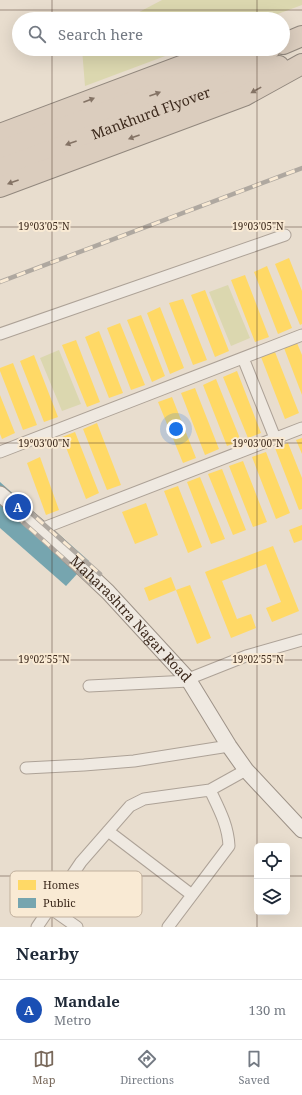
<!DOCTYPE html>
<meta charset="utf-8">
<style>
:root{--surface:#fff;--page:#f2f2f3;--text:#1f2937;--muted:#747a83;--line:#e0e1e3;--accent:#79695b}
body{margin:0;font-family:"Noto Serif",serif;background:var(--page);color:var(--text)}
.controls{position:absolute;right:12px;bottom:12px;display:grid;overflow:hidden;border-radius:6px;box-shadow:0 4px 16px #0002}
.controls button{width:36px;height:36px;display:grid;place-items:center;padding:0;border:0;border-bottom:1px solid var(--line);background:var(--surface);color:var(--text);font:20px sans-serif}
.you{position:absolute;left:176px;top:429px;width:14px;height:14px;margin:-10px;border:3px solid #fff;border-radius:50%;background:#1a73e8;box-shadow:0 0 0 6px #1a73e833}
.badge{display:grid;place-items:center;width:26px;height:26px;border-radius:50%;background:var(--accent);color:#fff;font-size:13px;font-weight:700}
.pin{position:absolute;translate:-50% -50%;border:2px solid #fff;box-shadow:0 1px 4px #0006}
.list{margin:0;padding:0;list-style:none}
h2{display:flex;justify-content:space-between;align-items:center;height:52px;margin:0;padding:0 16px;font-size:17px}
h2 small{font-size:13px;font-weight:400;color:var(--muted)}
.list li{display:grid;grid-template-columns:26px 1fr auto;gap:12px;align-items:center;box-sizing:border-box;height:60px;padding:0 16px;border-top:1px solid var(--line)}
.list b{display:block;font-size:15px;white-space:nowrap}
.list p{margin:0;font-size:13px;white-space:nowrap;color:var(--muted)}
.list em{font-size:13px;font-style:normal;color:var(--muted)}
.icon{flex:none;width:22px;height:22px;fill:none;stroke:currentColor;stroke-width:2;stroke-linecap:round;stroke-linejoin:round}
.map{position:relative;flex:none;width:302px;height:927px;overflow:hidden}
.search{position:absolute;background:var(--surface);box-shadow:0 4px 16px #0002;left:12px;right:12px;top:12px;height:44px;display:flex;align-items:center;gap:10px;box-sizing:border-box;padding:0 14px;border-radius:22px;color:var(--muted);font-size:15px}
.sheet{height:112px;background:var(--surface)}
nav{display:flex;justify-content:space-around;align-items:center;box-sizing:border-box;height:56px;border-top:1px solid var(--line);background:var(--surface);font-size:11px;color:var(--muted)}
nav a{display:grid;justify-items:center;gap:2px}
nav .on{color:var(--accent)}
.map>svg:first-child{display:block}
</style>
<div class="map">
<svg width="302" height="927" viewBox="0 0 302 927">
<rect width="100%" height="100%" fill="#e8ddce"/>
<path fill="#dbd7af" d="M 162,0 L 302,0 L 302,5 L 264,19 L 126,19 Z
M 82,49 L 184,49 L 85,86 Z
M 228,285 L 250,338 L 231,346 L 209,292 Z
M 59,350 L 81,404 L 62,411 L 40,358 Z"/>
<path fill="#ffd966" d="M 289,258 L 302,291 L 302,324 L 300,325 L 275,264 Z
M 267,266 L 292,328 L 278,334 L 254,272 Z
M 245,275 L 269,337 L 255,342 L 231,280 Z
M 205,290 L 229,351 L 215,357 L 191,295 Z
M 183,299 L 207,360 L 193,365 L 169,303 Z
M 160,307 L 184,368 L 170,374 L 147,313 Z
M 141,315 L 165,376 L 152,382 L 127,320 Z
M 120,323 L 145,385 L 131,390 L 107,328 Z
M 99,331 L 123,393 L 109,398 L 85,337 Z
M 76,340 L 100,402 L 87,407 L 62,345 Z
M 297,343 L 302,355 L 302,395 L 284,348 Z
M 275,352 L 299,413 L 285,419 L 261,357 Z
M 34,355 L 58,417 L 44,422 L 20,361 Z
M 13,363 L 37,425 L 23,430 L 0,371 L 0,368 Z
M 237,371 L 261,433 L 248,438 L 223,377 Z
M 216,379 L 241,441 L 227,446 L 203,385 Z
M 195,388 L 219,449 L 205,455 L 181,393 Z
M 0,395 L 15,433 L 2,439 L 0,434 Z
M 172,397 L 196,458 L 183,463 L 158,402 Z
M 97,423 L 121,485 L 107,490 L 83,429 Z
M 75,432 L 99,493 L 86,499 L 62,437 Z
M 302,438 L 302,454 L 296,440 Z
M 288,443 L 302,478 L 302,509 L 299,510 L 275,448 Z
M 266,452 L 290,513 L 276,519 L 252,457 Z
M 40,457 L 59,510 L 46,515 L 27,463 Z
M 243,461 L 267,522 L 253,527 L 229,466 Z
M 222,469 L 246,530 L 233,535 L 208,474 Z
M 200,477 L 225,539 L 211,544 L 187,482 Z
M 178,486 L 202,547 L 188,553 L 164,491 Z
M 146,503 L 158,535 L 135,544 L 122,512 Z
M 302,525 L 302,540 L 294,543 L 289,530 Z
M 273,546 L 299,611 L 272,622 L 266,608 L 281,602 L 266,564 L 222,581 L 237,619 L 251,614 L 256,628 L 231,638 L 205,572 Z
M 171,577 L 176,590 L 149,601 L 144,588 Z
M 190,585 L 211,638 L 197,644 L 176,590 Z"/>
<path fill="#76a5af" d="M 0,482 L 89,561 L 66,586 L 0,528 Z"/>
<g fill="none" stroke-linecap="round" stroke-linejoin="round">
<g stroke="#ada297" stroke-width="13">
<path id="street" d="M 0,334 L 285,235
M 243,358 L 275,438
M 0,452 L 302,335
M 41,529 L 302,428
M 188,679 L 246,656 L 302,640
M 89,686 L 189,681
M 26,768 L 84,765 L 134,761 L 229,746
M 108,831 L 192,895
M 50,908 L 77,927
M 37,927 L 81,862 L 130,806 L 144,799 L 210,790 L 246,770
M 168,927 L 229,846 C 228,825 219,809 210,790"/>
</g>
<g stroke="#9d9287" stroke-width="17">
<g id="secondary">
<path id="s1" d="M 0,494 L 41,529 L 108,592 L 188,679 L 229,746 L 246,770 L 302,830"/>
</g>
</g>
<g stroke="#92887e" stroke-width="22">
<g id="highway">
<path d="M 283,44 L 302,36"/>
<path d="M 0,134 L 226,49"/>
<path d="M 0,151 L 232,65 L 270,49"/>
<path id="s2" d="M 0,169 L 279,66"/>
<path d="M 0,187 L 244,96 L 302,64"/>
</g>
</g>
<use href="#street" stroke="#efe9e1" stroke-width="11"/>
<use href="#secondary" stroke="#efe9e1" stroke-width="15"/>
<use href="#highway" stroke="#dbcdbe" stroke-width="20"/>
<g stroke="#afa8a0" stroke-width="4.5">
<path id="rail" d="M 0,282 L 302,168
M 23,506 L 100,574
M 16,516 L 91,583"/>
</g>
<use href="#rail" stroke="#f9ead4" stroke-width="3" stroke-dasharray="9" stroke-linecap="butt"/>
</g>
<defs><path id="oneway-solid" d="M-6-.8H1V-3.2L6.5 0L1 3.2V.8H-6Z"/></defs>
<g fill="#847365">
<use href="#oneway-solid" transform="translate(256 90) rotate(151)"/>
<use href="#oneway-solid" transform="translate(155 94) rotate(-20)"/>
<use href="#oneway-solid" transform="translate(89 100) rotate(-21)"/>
<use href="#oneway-solid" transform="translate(134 137) rotate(160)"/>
<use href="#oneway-solid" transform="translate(71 143) rotate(160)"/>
<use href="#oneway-solid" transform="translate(13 182) rotate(160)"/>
</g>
<path fill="none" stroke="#3d2a1d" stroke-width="1" stroke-opacity="0.45" d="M 52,0 L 52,19M 257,0 L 257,19M 0,10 L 302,10M 52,49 L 52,927M 257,49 L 257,846M 0,227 L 302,227M 0,443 L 302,443M 0,660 L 302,660M 0,876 L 257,876M 287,876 L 302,876M 257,912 L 257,927"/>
<g text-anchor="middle" stroke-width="4" stroke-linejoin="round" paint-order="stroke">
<g font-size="14" fill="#3d2a1d" stroke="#f9ead4">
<text dy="5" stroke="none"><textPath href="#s2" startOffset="161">Mankhurd Flyover</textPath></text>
<text dy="5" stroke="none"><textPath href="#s1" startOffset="181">Maharashtra Nagar Road</textPath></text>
</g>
</g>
<rect x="10" y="871" width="132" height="46" rx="6" fill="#f9ead4" stroke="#c1b09d" stroke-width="1"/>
<rect x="18" y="880" width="18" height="10" fill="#ffd966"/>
<rect x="18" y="898" width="18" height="10" fill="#76a5af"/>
<g font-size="11" fill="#3d2a1d">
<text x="43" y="889">Homes</text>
<text x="43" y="907">Public</text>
</g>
<g font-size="10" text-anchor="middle" fill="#3d2a1d" stroke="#f9ead4" stroke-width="4" stroke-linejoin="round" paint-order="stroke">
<text x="44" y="230">19°03'05"N</text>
<text x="258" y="230">19°03'05"N</text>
<text x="44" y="447">19°03'00"N</text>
<text x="258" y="447">19°03'00"N</text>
<text x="44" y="663">19°02'55"N</text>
<text x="258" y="663">19°02'55"N</text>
</g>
</svg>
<div class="controls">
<button><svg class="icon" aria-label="locate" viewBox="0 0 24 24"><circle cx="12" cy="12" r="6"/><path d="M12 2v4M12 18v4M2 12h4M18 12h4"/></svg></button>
<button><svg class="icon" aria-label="layers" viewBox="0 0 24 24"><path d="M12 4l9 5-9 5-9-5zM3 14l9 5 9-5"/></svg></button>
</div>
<div class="you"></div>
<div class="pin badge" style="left:18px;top:507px;background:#1a4fb4">A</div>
<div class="search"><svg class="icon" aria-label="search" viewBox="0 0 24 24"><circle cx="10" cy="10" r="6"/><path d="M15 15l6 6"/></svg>Search here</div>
</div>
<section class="sheet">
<h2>Nearby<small></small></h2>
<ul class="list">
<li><span class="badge" style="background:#1a4fb4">A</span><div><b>Mandale</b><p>Metro</p></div><em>130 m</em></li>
</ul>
</section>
<nav>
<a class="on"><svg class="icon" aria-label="map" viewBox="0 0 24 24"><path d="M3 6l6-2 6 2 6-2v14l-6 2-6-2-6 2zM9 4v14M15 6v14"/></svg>Map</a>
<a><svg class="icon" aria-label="directions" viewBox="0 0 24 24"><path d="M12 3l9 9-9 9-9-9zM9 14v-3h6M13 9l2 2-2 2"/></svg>Directions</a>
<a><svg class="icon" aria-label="saved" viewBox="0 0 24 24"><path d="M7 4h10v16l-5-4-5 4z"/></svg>Saved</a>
</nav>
